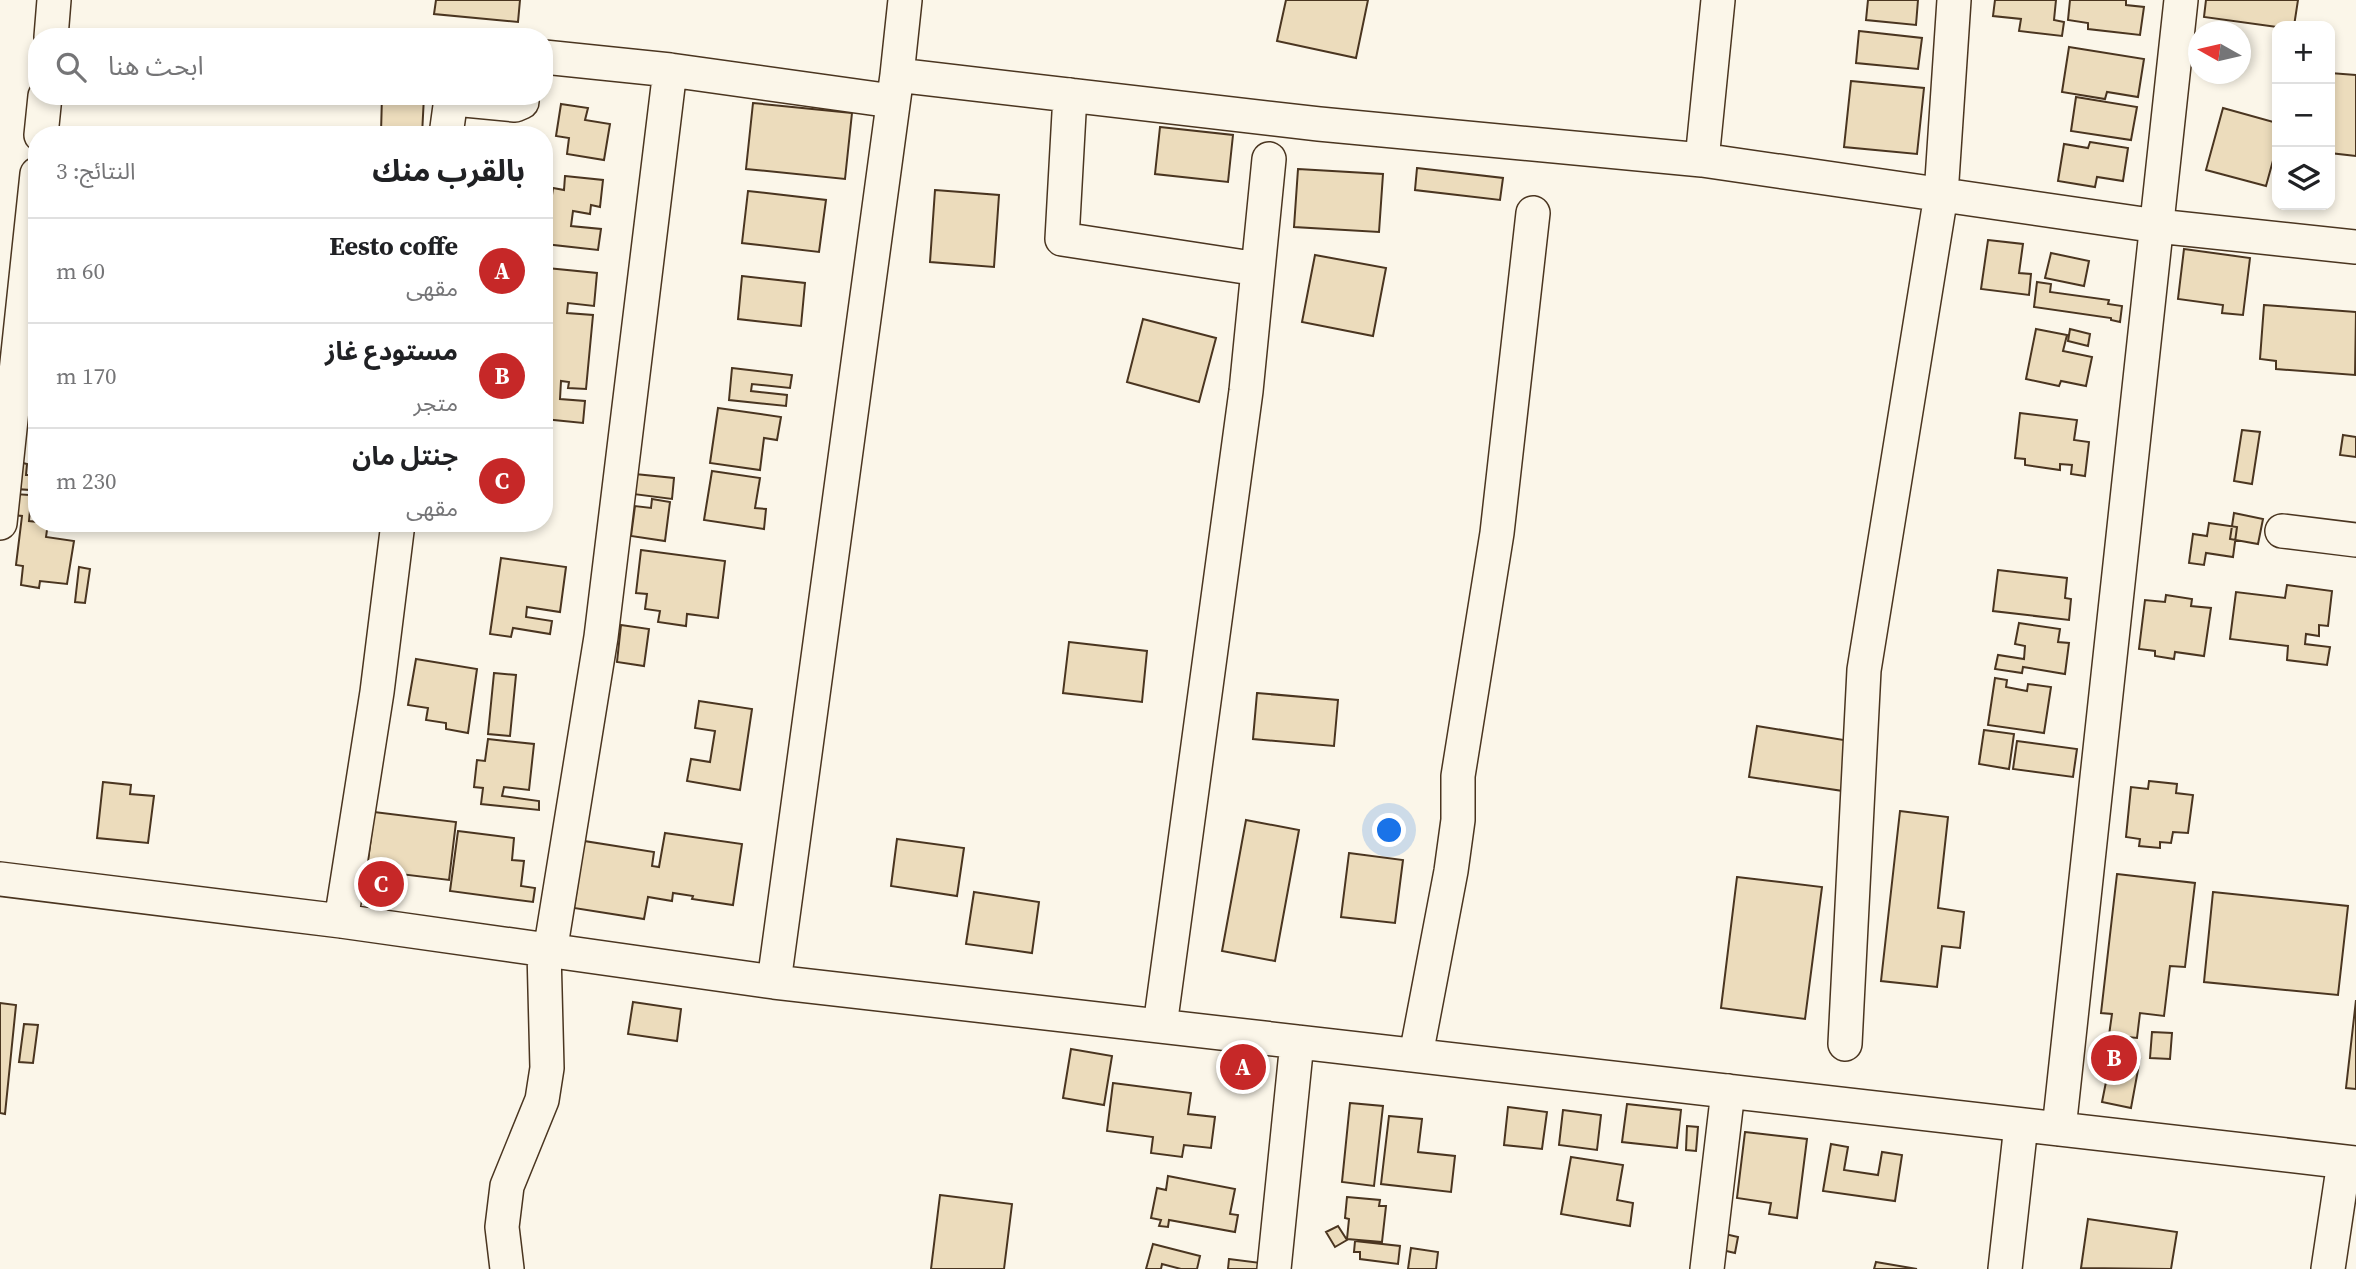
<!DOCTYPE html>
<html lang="ar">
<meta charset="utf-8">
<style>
:root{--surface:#fff;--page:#f6f6f6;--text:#202124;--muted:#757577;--line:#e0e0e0;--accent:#c62828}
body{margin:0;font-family:"Source Serif 4","Noto Sans Arabic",serif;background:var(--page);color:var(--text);direction:rtl}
.controls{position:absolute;right:21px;top:21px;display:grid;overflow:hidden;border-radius:14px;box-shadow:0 4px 10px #0003}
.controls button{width:63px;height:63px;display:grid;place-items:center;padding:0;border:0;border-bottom:2px solid var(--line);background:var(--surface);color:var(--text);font:35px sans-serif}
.compass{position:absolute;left:2188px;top:21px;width:63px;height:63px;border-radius:50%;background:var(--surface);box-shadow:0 4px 10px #0003;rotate:278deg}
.you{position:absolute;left:1390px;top:831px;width:24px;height:24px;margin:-18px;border:5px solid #fff;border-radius:50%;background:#1a73e8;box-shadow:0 0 0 10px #1a73e833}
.badge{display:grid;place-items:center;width:46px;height:46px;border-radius:50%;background:var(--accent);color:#fff;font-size:23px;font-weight:700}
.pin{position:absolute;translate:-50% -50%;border:4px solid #fff;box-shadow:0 2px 7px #0006}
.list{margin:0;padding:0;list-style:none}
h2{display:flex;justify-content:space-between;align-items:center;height:91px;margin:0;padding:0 28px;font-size:30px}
h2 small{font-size:23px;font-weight:400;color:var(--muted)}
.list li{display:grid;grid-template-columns:46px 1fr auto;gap:21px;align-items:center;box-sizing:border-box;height:105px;padding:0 28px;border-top:2px solid var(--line)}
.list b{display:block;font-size:26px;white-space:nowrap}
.list p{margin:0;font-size:23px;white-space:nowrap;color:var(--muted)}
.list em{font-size:23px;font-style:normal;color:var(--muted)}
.icon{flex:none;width:38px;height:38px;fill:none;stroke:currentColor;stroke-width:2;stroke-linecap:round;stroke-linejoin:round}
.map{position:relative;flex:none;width:2356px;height:1269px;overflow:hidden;direction:ltr}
.search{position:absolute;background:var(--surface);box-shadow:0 4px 10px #0003;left:28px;top:28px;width:525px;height:77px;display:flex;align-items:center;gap:18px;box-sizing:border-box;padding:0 24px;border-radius:28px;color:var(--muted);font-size:26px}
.panel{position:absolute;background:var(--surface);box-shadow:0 4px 10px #0003;left:28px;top:126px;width:525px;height:406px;border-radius:28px;direction:rtl}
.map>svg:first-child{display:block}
</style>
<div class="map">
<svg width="2356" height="1269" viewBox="0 0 2356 1269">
<rect width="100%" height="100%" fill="#fbf6e9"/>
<path fill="#ecdcbc" stroke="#4a3520" stroke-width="2" d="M 436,0 L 520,0 L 518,22 L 434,14 Z
M 1286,0 L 1368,0 L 1356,58 L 1277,41 Z
M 1868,0 L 1918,0 L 1916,25 L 1866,20 Z
M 1995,0 L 2056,0 L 2054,20 L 2064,22 L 2062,36 L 2019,31 L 2021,19 L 1993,16 Z
M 2070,0 L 2126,0 L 2126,5 L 2144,7 L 2140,35 L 2088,29 L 2088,23 L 2068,20 Z
M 2206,0 L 2298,0 L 2294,26 L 2277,27 L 2204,17 Z
M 1859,31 L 1922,38 L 1918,69 L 1856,63 Z
M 2069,47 L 2144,59 L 2138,97 L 2107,92 L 2105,99 L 2062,92 Z
M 2330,73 L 2356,75 L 2356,156 L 2330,153 Z
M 1851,81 L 1924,88 L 1917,154 L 1844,147 Z
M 382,96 L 424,96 L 422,135 L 381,133 Z
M 2076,97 L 2137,107 L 2131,140 L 2071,131 Z
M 753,103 L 852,113 L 845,179 L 746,169 Z
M 561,104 L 588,108 L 585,120 L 610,124 L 604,160 L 567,154 L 569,138 L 556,136 Z
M 2223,108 L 2277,123 L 2277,146 L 2266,186 L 2206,170 Z
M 1160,127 L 1233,135 L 1228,182 L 1155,174 Z
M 2090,142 L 2128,148 L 2123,181 L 2097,177 L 2095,187 L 2058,181 L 2064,144 L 2088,148 Z
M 1417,168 L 1503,178 L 1500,200 L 1415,190 Z
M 1298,169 L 1383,174 L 1379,232 L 1294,227 Z
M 565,176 L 603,180 L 600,207 L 591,205 L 590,214 L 573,211 L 571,226 L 601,229 L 598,250 L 545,244 L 553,188 L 564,190 Z
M 935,190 L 999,195 L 994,267 L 930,262 Z
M 748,191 L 826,200 L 819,252 L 742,243 Z
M 1988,240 L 2023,244 L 2019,273 L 2031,274 L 2029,295 L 1981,289 Z
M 2184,249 L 2250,258 L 2243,315 L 2222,313 L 2223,305 L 2178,299 Z
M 2051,253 L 2089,261 L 2084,286 L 2045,278 Z
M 1315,255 L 1386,268 L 1373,336 L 1302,322 Z
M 547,268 L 597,273 L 594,306 L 568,303 L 567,313 L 593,315 L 586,389 L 568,388 L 569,382 L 561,381 L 560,399 L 585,401 L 583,423 L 544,419 L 544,293 Z
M 742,276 L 805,283 L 801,326 L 738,319 Z
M 2037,282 L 2051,284 L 2050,292 L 2109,300 L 2108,304 L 2122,306 L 2120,322 L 2111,320 L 2111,318 L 2034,307 Z
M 2264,305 L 2356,312 L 2355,375 L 2276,369 L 2276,361 L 2260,359 Z
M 1143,319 L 1216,338 L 1199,402 L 1127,382 Z
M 2036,329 L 2067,335 L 2063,351 L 2092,357 L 2086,386 L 2061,381 L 2059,386 L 2026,379 Z
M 2070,329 L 2090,334 L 2088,346 L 2068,341 Z
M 732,368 L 792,375 L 790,388 L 752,384 L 751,391 L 787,395 L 786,406 L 729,400 Z
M 718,408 L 781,417 L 777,440 L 764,438 L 760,470 L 710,463 Z
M 2020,413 L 2077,420 L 2074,440 L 2089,442 L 2085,476 L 2071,474 L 2072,465 L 2060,464 L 2060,470 L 2025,465 L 2025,459 L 2015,458 Z
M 2242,430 L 2260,432 L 2252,484 L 2234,481 Z
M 2343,435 L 2356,437 L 2356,457 L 2340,455 Z
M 35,455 L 37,455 L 37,511 L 30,510 L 29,521 L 48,523 L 46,537 L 74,541 L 67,584 L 40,581 L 39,588 L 21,585 L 23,566 L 16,565 L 22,516 L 13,515 L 15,494 L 29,495 L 30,490 L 16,489 L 19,462 L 27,464 L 26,475 L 32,475 Z
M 712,471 L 760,478 L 755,508 L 766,509 L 764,529 L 704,520 Z
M 635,474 L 674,478 L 672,499 L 633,494 Z
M 652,499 L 670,502 L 665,541 L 631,536 L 635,506 L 651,508 Z
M 2234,513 L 2263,519 L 2258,544 L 2230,539 Z
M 2209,523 L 2237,527 L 2233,557 L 2206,553 L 2204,565 L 2189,563 L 2193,534 L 2207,536 Z
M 641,550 L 725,561 L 718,618 L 687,614 L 686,626 L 658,622 L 660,611 L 645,609 L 647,594 L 636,593 Z
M 501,558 L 566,567 L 560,612 L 527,607 L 526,617 L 552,621 L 550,634 L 513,628 L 511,637 L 490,634 Z
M 79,567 L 90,569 L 85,603 L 75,602 Z
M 1998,570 L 2067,578 L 2065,598 L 2071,599 L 2069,620 L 1993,611 Z
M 2287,585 L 2332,591 L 2328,626 L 2319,625 L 2319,636 L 2306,634 L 2305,644 L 2330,647 L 2327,665 L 2287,660 L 2288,646 L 2230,639 L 2236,592 L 2285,598 Z
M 2166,595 L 2192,599 L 2191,606 L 2211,608 L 2204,656 L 2175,652 L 2174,659 L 2155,656 L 2155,651 L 2139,649 L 2145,600 L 2165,602 Z
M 2019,623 L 2060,629 L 2058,642 L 2069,643 L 2065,674 L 2023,667 L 2022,673 L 1995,669 L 1998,655 L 2024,659 L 2025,646 L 2015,644 Z
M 621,625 L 649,629 L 644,666 L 617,662 Z
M 1069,642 L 1147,651 L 1142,702 L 1063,693 Z
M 416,659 L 477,669 L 468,733 L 446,729 L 446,723 L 426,720 L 428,708 L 408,705 Z
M 494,673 L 516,675 L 510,736 L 488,734 Z
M 1995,678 L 2007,680 L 2006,687 L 2027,691 L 2028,684 L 2051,687 L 2044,733 L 1988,725 Z
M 1257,693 L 1338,700 L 1334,746 L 1253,739 Z
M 699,701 L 752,709 L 740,790 L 687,781 L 691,759 L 710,762 L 715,731 L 695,728 Z
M 1757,726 L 1850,741 L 1843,791 L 1749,777 Z
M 1984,730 L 2014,734 L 2009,769 L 1979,764 Z
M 488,739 L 534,744 L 529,790 L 504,787 L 502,796 L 539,801 L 539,810 L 481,804 L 483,788 L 474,787 L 477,760 L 485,761 Z
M 2017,741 L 2077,749 L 2073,777 L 2013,769 Z
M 2149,781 L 2177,784 L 2176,793 L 2193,795 L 2188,833 L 2173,832 L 2171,843 L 2160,842 L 2160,848 L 2139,846 L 2140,839 L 2126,837 L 2131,787 L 2148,789 Z
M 103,782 L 131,785 L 130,794 L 154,796 L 148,843 L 97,838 Z
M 1900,811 L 1948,817 L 1938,908 L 1964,912 L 1960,948 L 1942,946 L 1937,987 L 1881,981 Z
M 374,812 L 456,822 L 449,880 L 367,870 Z
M 1246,820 L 1299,830 L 1275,961 L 1222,951 Z
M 458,831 L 514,838 L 512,860 L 524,861 L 521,886 L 535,888 L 533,902 L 450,891 Z
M 665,833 L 742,844 L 733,905 L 692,899 L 693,896 L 673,893 L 672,901 L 648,897 L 644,919 L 574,908 L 584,841 L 654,852 L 652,866 L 659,867 Z
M 897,839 L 964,848 L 957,896 L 891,886 Z
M 1349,853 L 1403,860 L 1395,923 L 1341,917 Z
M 2117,874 L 2195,883 L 2185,967 L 2170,966 L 2164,1016 L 2140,1013 L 2137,1038 L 2109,1035 L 2112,1014 L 2101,1013 Z
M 1737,877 L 1822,887 L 1805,1019 L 1721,1008 Z
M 974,892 L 1039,902 L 1032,953 L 966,944 Z
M 2213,892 L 2348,906 L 2338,995 L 2204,982 Z
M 2356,1000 L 2356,1089 L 2346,1088 Z
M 633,1002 L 681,1009 L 677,1041 L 628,1034 Z
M 0,1003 L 16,1005 L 5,1114 L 0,1113 Z
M 24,1024 L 38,1025 L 33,1063 L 19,1062 Z
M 2152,1032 L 2172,1033 L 2170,1059 L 2150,1058 Z
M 1071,1049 L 1112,1056 L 1104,1105 L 1063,1098 Z
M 2117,1055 L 2140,1059 L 2131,1108 L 2102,1102 L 2106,1082 L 2112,1083 Z
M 1113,1083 L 1191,1093 L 1188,1114 L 1215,1117 L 1211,1148 L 1184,1145 L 1182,1157 L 1151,1153 L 1153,1137 L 1107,1131 Z
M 1350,1103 L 1383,1106 L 1374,1186 L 1342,1182 Z
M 1627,1104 L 1681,1110 L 1677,1148 L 1622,1142 Z
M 1508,1107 L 1547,1112 L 1542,1149 L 1504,1145 Z
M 1563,1110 L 1601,1115 L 1597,1150 L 1559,1145 Z
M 1389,1116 L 1422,1119 L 1418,1152 L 1455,1156 L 1451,1192 L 1381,1184 Z
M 1687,1126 L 1698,1127 L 1696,1151 L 1686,1150 Z
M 1745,1132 L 1807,1139 L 1797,1218 L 1769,1214 L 1771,1203 L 1737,1198 Z
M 1831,1144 L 1848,1147 L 1844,1170 L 1878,1175 L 1882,1152 L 1902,1155 L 1895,1201 L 1823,1191 Z
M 1571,1157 L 1623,1165 L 1617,1200 L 1633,1203 L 1630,1226 L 1561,1214 Z
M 1168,1176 L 1235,1189 L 1230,1214 L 1238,1215 L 1235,1232 L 1169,1220 L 1168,1227 L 1159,1226 L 1161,1220 L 1151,1218 L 1157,1188 L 1166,1190 Z
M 940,1195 L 1012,1204 L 1004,1269 L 931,1269 Z
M 1347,1197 L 1380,1200 L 1379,1206 L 1386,1206 L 1382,1242 L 1347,1239 L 1349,1219 L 1345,1218 Z
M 2088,1219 L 2177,1232 L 2171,1269 L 2081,1268 Z
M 1338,1226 L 1347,1240 L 1335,1247 L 1326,1232 Z
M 1725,1234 L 1738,1237 L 1735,1253 L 1722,1250 Z
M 1355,1241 L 1400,1246 L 1398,1264 L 1360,1259 L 1360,1252 L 1354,1252 Z
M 1153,1244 L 1200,1256 L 1197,1269 L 1181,1269 L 1162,1264 L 1161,1269 L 1146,1269 Z
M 1411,1248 L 1438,1252 L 1436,1269 L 1408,1269 Z
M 1229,1259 L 1261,1263 L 1260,1269 L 1228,1269 Z
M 1876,1262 L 1917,1269 L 1874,1269 Z"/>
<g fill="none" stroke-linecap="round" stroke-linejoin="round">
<g stroke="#4a3520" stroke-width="36">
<path id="minor" d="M 51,37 L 54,0
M 544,57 L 670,70 L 892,101
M 897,75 L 1319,124 L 1702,160 L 2157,226 L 2356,247
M 1070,95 L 1062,239 L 1258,269
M 41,135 L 45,96
M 446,135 L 450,106 L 454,99 L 515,105 L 522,102 L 522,96
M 1702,160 L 1718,0
M 0,523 L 37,174
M 2282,531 L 2356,540
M 0,879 L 341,921 L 774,982 L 2356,1163
M 341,921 L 377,692 L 398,523
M 550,952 L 601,637 L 670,70
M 774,982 L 897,75 L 905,0
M 1160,1026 L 1246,391 L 1269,159
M 1845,1044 L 1864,670 L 1941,195 L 1954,0
M 1416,1055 L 1451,871 L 1458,820 L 1458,776 L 1497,533 L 1533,213
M 2059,1129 L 2181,0
M 507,1269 L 502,1227 L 507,1186 L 542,1100 L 547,1068 L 544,951
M 1274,1269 L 1297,1042
M 1707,1269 L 1728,1091
M 2005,1269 L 2021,1125
M 2328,1269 L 2344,1162"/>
</g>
<use href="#minor" stroke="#fbf6e9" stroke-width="33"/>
</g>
</svg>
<div class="controls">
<button>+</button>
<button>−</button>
<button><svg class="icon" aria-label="layers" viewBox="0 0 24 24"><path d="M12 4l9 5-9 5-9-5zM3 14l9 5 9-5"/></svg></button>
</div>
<svg class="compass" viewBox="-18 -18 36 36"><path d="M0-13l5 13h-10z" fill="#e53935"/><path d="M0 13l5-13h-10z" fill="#757577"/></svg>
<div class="you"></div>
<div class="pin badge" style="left:1243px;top:1067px">A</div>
<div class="pin badge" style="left:2114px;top:1058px">B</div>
<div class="pin badge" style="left:381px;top:884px">C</div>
<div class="search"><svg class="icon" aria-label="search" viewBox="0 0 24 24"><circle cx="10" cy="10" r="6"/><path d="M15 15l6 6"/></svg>ابحث هنا</div>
<section class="panel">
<h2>بالقرب منك<small>النتائج: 3</small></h2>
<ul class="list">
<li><span class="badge">A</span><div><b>Eesto coffe</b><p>مقهى</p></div><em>60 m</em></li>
<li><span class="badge">B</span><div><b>مستودع غاز</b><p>متجر</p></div><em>170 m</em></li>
<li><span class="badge">C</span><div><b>جنتل مان</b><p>مقهى</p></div><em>230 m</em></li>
</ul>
</section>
</div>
